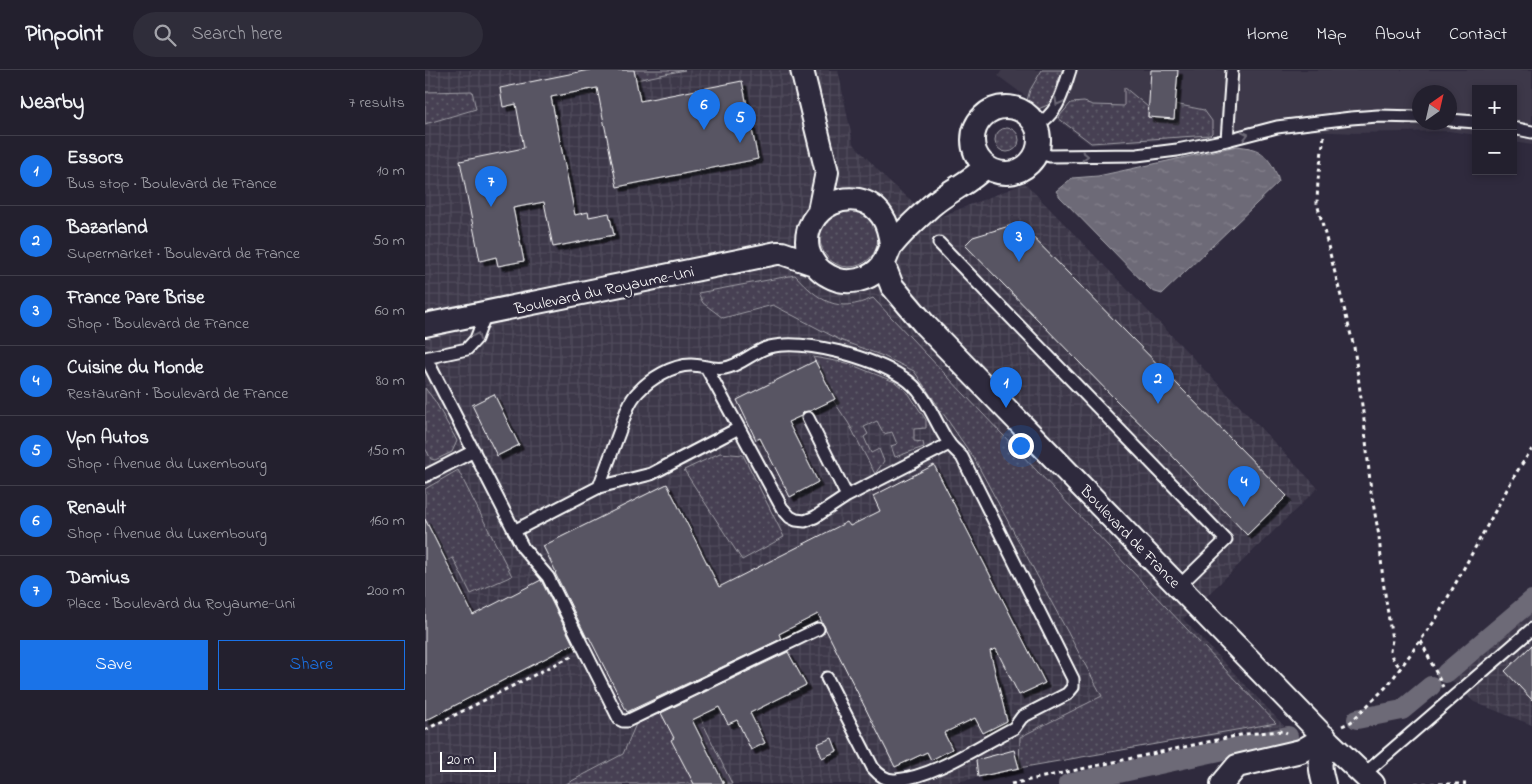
<!DOCTYPE html>
<meta charset="utf-8">
<style>
:root{--surface:#23202e;--page:#2f2d3a;--text:#f1f3f6;--muted:#a3a3aa;--line:#403e4a;--accent:#1a73e8}
body{margin:0;font-family:"Indie Flower",sans-serif;background:var(--page);color:var(--text)}
.controls{position:absolute;right:15px;top:15px;display:grid;overflow:hidden;border-radius:0px;box-shadow:0 2px 8px #0003}
.controls button{width:45px;height:45px;display:grid;place-items:center;padding:0;border:0;border-bottom:1px solid var(--line);background:var(--surface);color:var(--text);font:25px sans-serif}
.compass{position:absolute;left:987px;top:15px;width:45px;height:45px;border-radius:50%;background:var(--surface);box-shadow:0 2px 8px #0003;rotate:34deg}
.scale{position:absolute;left:15px;bottom:12px;width:56px;box-sizing:border-box;padding-left:5px;border:2px solid #fff;border-top:0;font-size:14px;line-height:18px;white-space:nowrap;color:#fff;-webkit-text-stroke:4px #2f2a3d;paint-order:stroke}
.you{position:absolute;left:595px;top:375px;width:18px;height:18px;margin:-12px;border:4px solid #fff;border-radius:50%;background:#1a73e8;box-shadow:0 0 0 8px #1a73e833}
.badge{display:grid;place-items:center;width:32px;height:32px;border-radius:50%;background:var(--accent);color:#fff;font-size:16px;font-weight:700}
.pin{position:absolute;translate:-50% -41px;filter:drop-shadow(0 1px 2px #0008)}
.pin::after{content:'';position:absolute;top:26px;width:18px;height:15px;background:inherit;clip-path:polygon(0 0,100% 0,50% 100%)}
.list{margin:0;padding:0;list-style:none}
h2{display:flex;justify-content:space-between;align-items:center;height:65px;margin:0;padding:0 20px;font-size:21px}
h2 small{font-size:16px;font-weight:400;color:var(--muted)}
.list li{display:grid;grid-template-columns:32px 1fr auto;gap:15px;align-items:center;box-sizing:border-box;height:70px;padding:0 20px;border-top:1px solid var(--line)}
.list b{display:block;font-size:19px;white-space:nowrap}
.list p{margin:0;font-size:16px;white-space:nowrap;color:var(--muted)}
.list em{font-size:16px;font-style:normal;color:var(--muted)}
.actions{display:flex;gap:10px;padding:15px 20px}
.actions a{flex:1;padding:11px 0;border:1px solid var(--accent);border-radius:0px;text-align:center;font-size:18px;color:var(--accent)}
.actions .main{background:var(--accent);color:#fff}
.icon{flex:none;width:28px;height:28px;fill:none;stroke:currentColor;stroke-width:2;stroke-linecap:round;stroke-linejoin:round}
.map{position:relative;flex:none;width:1107px;height:714px;overflow:hidden}
header{display:flex;align-items:center;gap:30px;box-sizing:border-box;height:70px;padding:0 25px;background:var(--surface);border-bottom:1px solid var(--line)}
header strong{font-size:24px}
nav{display:flex;gap:28px;margin-inline-start:auto;font-size:18px}
.search{width:350px;height:45px;background:var(--page);display:flex;align-items:center;gap:12px;box-sizing:border-box;padding:0 18px;border-radius:28px;color:var(--muted);font-size:19px}
main{display:flex}
aside{flex:1;background:var(--surface)}
.map>svg:first-child{display:block}
</style>
<header>
<strong>Pinpoint</strong>
<div class="search"><svg class="icon" aria-label="search" viewBox="0 0 24 24"><circle cx="10" cy="10" r="6"/><path d="M15 15l6 6"/></svg>Search here</div>
<nav><a>Home</a><a>Map</a><a>About</a><a>Contact</a></nav>
</header>
<main>
<aside>
<h2>Nearby<small>7 results</small></h2>
<ul class="list">
<li><span class="badge">1</span><div><b>Essors</b><p>Bus stop · Boulevard de France</p></div><em>10 m</em></li>
<li><span class="badge">2</span><div><b>Bazarland</b><p>Supermarket · Boulevard de France</p></div><em>50 m</em></li>
<li><span class="badge">3</span><div><b>France Pare Brise</b><p>Shop · Boulevard de France</p></div><em>60 m</em></li>
<li><span class="badge">4</span><div><b>Cuisine du Monde</b><p>Restaurant · Boulevard de France</p></div><em>80 m</em></li>
<li><span class="badge">5</span><div><b>Vpn Autos</b><p>Shop · Avenue du Luxembourg</p></div><em>150 m</em></li>
<li><span class="badge">6</span><div><b>Renault</b><p>Shop · Avenue du Luxembourg</p></div><em>160 m</em></li>
<li><span class="badge">7</span><div><b>Damius</b><p>Place · Boulevard du Royaume-Uni</p></div><em>200 m</em></li>
</ul>
<div class="actions"><a class="main">Save</a><a>Share</a></div>
</aside>
<div class="map">
<svg width="1107" height="714" viewBox="0 0 1107 714">
<defs>
<pattern id="industrial-grid" width="8" height="8" patternUnits="userSpaceOnUse" patternTransform="scale(1.25)"><rect width="8" height="8" fill="#3c3749"/><path d="M0 4h8M4 0v8" fill="none" stroke="#504b5b"/></pattern>
<pattern id="grass-dots" width="8" height="8" patternUnits="userSpaceOnUse" patternTransform="scale(1.25)"><rect width="8" height="8" fill="#464152"/><path d="M2 2h.1M6 6h.1" fill="none" stroke="#625e6c" stroke-width="1.8" stroke-linecap="round"/></pattern>
<pattern id="water-ripples" width="26" height="14" patternUnits="userSpaceOnUse" patternTransform="scale(1.25)"><rect width="26" height="14" fill="#6d6a77"/><path d="M2 4q2-2 4 0t4 0M15 11q2-2 4 0t4 0" fill="none" stroke="#83808b"/></pattern>
<filter id="shadow"><feDropShadow dx="4.5" dy="4.5" stdDeviation="0" flood-color="#0009"/></filter>
</defs>
<rect width="100%" height="100%" fill="#2f2a3d"/>
<filter id="ink" filterUnits="userSpaceOnUse"><feTurbulence type="fractalNoise" baseFrequency=".02" numOctaves="2"/><feDisplacementMap in="SourceGraphic" scale="10" xChannelSelector="R" yChannelSelector="G"/><feConvolveMatrix kernelMatrix="1 2 1 2 8 2 1 2 1" color-interpolation-filters="sRGB"/></filter>
<g filter="url(#ink)">
<path fill="#3c3749" fill-rule="evenodd" d="M 577,0 L 1107,0 L 1107,75 L 1088,72 L 1088,19 L 1051,19 L 1051,65 L 1023,61 L 931,63 L 883,61 L 666,75 L 573,6 ZM 994,22 L 1024,22 L 1024,52 L 994,52 Z"/>
<path fill="url(#industrial-grid)" d="M 0,0 L 413,0 L 428,73 L 464,112 L 509,149 L 600,113 L 893,418 L 758,549 L 861,658 L 703,675 L 523,714 L 0,714 Z
M 1107,543 L 1107,655 L 1049,632 L 1026,610 Z"/>
<path fill="url(#grass-dots)" stroke="#a2a0a8" d="M 209,0 L 260,0 L 211,10 Z
M 617,0 L 637,0 L 625,34 L 611,40 L 601,34 L 605,20 Z
M 699,17 L 723,37 L 723,47 L 749,49 L 750,34 L 779,40 L 787,51 L 787,63 L 785,65 L 666,73 L 633,48 L 646,33 L 659,32 L 668,35 L 699,36 Z
M 47,21 L 51,39 L 0,54 L 0,22 Z
M570 70a12 12 0 1 1 24 0a12 12 0 1 1-24 0Z
M395 168a29 29 0 1 1 58 0a29 29 0 1 1-58 0Z
M 370,205 C 394,231 412,244 448,228 L 851,653 L 594,698 L 595,667 L 677,626 L 550,390 L 489,301 L 458,286 L 415,270 L 348,235 L 298,248 L 278,233 L 273,223 Z
M 388,287 L 422,293 L 470,312 L 484,324 L 501,350 L 501,358 L 489,359 L 489,371 L 498,372 L 499,377 L 470,387 L 466,376 L 472,374 L 467,362 L 459,364 L 452,351 L 439,357 L 443,364 L 439,367 L 446,383 L 454,379 L 459,391 L 450,404 L 424,354 L 408,330 L 409,328 Z
M 0,318 L 10,331 L 32,371 L 27,382 L 10,390 L 6,389 L 0,378 Z
M 295,383 L 318,385 L 359,467 L 317,490 L 259,400 Z
M 33,400 L 87,506 L 46,524 L 28,488 L 21,491 L 0,464 L 0,419 Z
M 236,643 L 246,661 L 275,647 L 307,714 L 141,714 L 198,684 L 211,654 Z"/>
<path fill="url(#water-ripples)" stroke="#a7a6ad" d="M 812,76 C 817,77 823,77 828,79 C 841,82 851,99 854,112 L 737,224 L 727,221 L 635,127 L 631,121 L 647,108 L 673,106 Z"/>
<g fill="none" stroke-linecap="round" stroke-linejoin="round">
<path stroke="#6d6a77" stroke-width="20" d="M 1021,603 L 1107,530
M 932,649 L 977,640 L 1006,616
M 643,714 L 863,666"/>
</g>
<path fill="#595564" stroke="#fff" filter="url(#shadow)" d="M 164,0 L 209,0 L 215,31 L 317,11 L 333,89 L 192,117 L 172,18 L 126,27 L 150,145 L 163,142 L 164,147 L 184,143 L 189,165 L 128,177 L 119,132 L 88,138 L 99,191 L 73,196 L 71,187 L 55,191 L 35,91 L 99,78 L 91,34 L 78,37 L 75,18 Z
M 726,0 L 753,0 L 749,49 L 723,47 Z
M 594,153 L 862,426 L 822,465 L 736,374 L 691,330 L 540,175 L 548,167 Z
M 390,291 L 410,329 L 385,341 L 379,342 L 376,346 L 363,352 L 393,412 L 365,427 L 335,368 L 331,370 L 312,330 Z
M 69,324 L 94,375 L 72,386 L 47,335 Z
M 509,395 L 620,613 L 594,625 L 571,579 L 565,581 L 582,651 L 558,663 L 550,648 L 519,663 L 527,679 L 506,690 L 502,682 L 470,697 L 393,544 L 354,564 L 356,569 L 202,642 L 164,567 L 162,568 L 130,503 L 131,502 L 118,476 L 242,414 L 294,517 L 422,452 L 425,456 L 455,441 L 448,426 Z
M 0,449 L 48,545 L 116,510 L 148,574 L 0,651 Z
M 1107,575 L 1107,630 L 1080,601 Z
M 363,582 L 381,615 L 325,643 L 340,673 L 326,680 L 312,650 L 303,654 L 294,637 L 267,650 L 299,714 L 269,714 L 246,670 L 249,668 L 236,643 Z
M 407,668 L 412,681 L 397,688 L 392,674 Z
M 589,680 L 594,698 L 553,707 L 551,690 Z"/>
<g fill="none" stroke-linecap="round" stroke-linejoin="round">
<g stroke="#fff" stroke-width="15">
<path id="lane" d="M 1024,50 L 1051,52
M 611,56 C 634,42 637,24 645,0
M 1088,58 L 1107,62
M 802,70 L 807,0
M 612,82 L 625,86 L 712,85 L 752,80 L 802,70 L 852,57 L 926,48 L 953,46 L 994,47
M 514,173 L 801,470 L 754,516
M 0,288 L 42,279 L 51,269 L 61,243
M 1,288 L 98,478 L 123,507 L 194,649 L 198,651 L 202,651 L 393,559
M 383,348 L 422,426
M 314,358 L 357,438 L 365,447 L 371,450 L 380,451 L 390,447 L 422,426 L 524,374
M 0,406 L 49,381
M 174,417 L 226,404 L 314,358 L 282,299
M 89,461 L 174,417 C 181,398 188,379 195,360 C 199,348 203,332 213,322 C 225,309 247,295 266,295 C 278,295 286,300 300,298 C 315,296 329,281 344,277 C 380,268 448,288 479,308 C 502,323 509,352 524,373 C 527,378 533,382 537,387 L 648,609 L 648,617 L 642,624 L 597,647 L 589,658 C 555,675 509,707 471,710 C 462,711 454,705 448,698 L 402,608
M 938,705 L 1107,559"/>
</g>
<g stroke="#fff" stroke-width="26">
<path id="street" d="M 377,0 L 402,102 L 394,141
M548 70a33 33 0 1 1 66 0a33 33 0 1 1-66 0Z
M 466,175 C 465,165 463,155 457,146 C 432,110 374,137 383,180 C 386,191 394,201 404,206 C 421,216 446,211 458,194 C 462,188 463,179 468,174 C 479,160 493,148 506,136 C 523,121 545,113 561,96
M 458,193 L 467,216 L 500,255 L 905,673 L 948,714
M 0,255 L 352,183 L 357,183 L 389,194
M 797,714 L 812,696 L 876,681 L 900,667
M 899,714 C 894,695 893,690 905,673"/>
</g>
<path stroke="#fff" stroke-width="3" stroke-dasharray="4 4" stroke-linecap="butt" d="M 899,66 L 893,110 L 892,133 L 929,277 L 939,350 L 946,422 L 954,466 L 958,511 L 964,550 L 967,570 L 965,581 L 967,587 L 976,599
M 996,571 L 1018,617
M 917,656 L 926,652 L 963,615 L 1011,549 L 1091,403 L 1107,379
M 0,660 L 147,586
M 586,714 L 820,664 L 858,661 L 862,663
M 990,714 L 1041,714"/>
<use href="#lane" stroke="#2f2a3d" stroke-width="11"/>
<use href="#street" stroke="#2f2a3d" stroke-width="22"/>
</g>
<defs><path id="oneway-chevron" d="M-2-3.5L2.5 0L-2 3.5" fill="none" stroke-width="1.6" stroke-linecap="round" stroke-linejoin="round" transform="scale(1.25)"/></defs>
<g stroke="#6d6a77">
<use href="#oneway-chevron" transform="translate(633 32) rotate(119)"/>
<use href="#oneway-chevron" transform="translate(820 65) rotate(-14)"/>
<use href="#oneway-chevron" transform="translate(660 86)"/>
<use href="#oneway-chevron" transform="translate(52 266) rotate(-65)"/>
</g>
</g>
<g text-anchor="middle" stroke-width="4.5" stroke-linejoin="round" paint-order="stroke">
<g font-size="16" fill="#fff" stroke="#2f2a3d">
<text transform="translate(179 219) rotate(-12)" y="6">Boulevard du Royaume-Uni</text>
<text transform="translate(706 466) rotate(46)" y="6">Boulevard de France</text>
</g>
</g>
</svg>
<div class="controls">
<button>+</button>
<button>−</button>
</div>
<svg class="compass" viewBox="-18 -18 36 36"><path d="M0-13l5 13h-10z" fill="#e53935"/><path d="M0 13l5-13h-10z" fill="#a3a3aa"/></svg>
<div class="scale">20 m</div>
<div class="you"></div>
<div class="pin badge" style="left:581px;top:338px">1</div>
<div class="pin badge" style="left:733px;top:334px">2</div>
<div class="pin badge" style="left:594px;top:192px">3</div>
<div class="pin badge" style="left:819px;top:437px">4</div>
<div class="pin badge" style="left:315px;top:73px">5</div>
<div class="pin badge" style="left:279px;top:60px">6</div>
<div class="pin badge" style="left:66px;top:137px">7</div>
</div>
</main>
